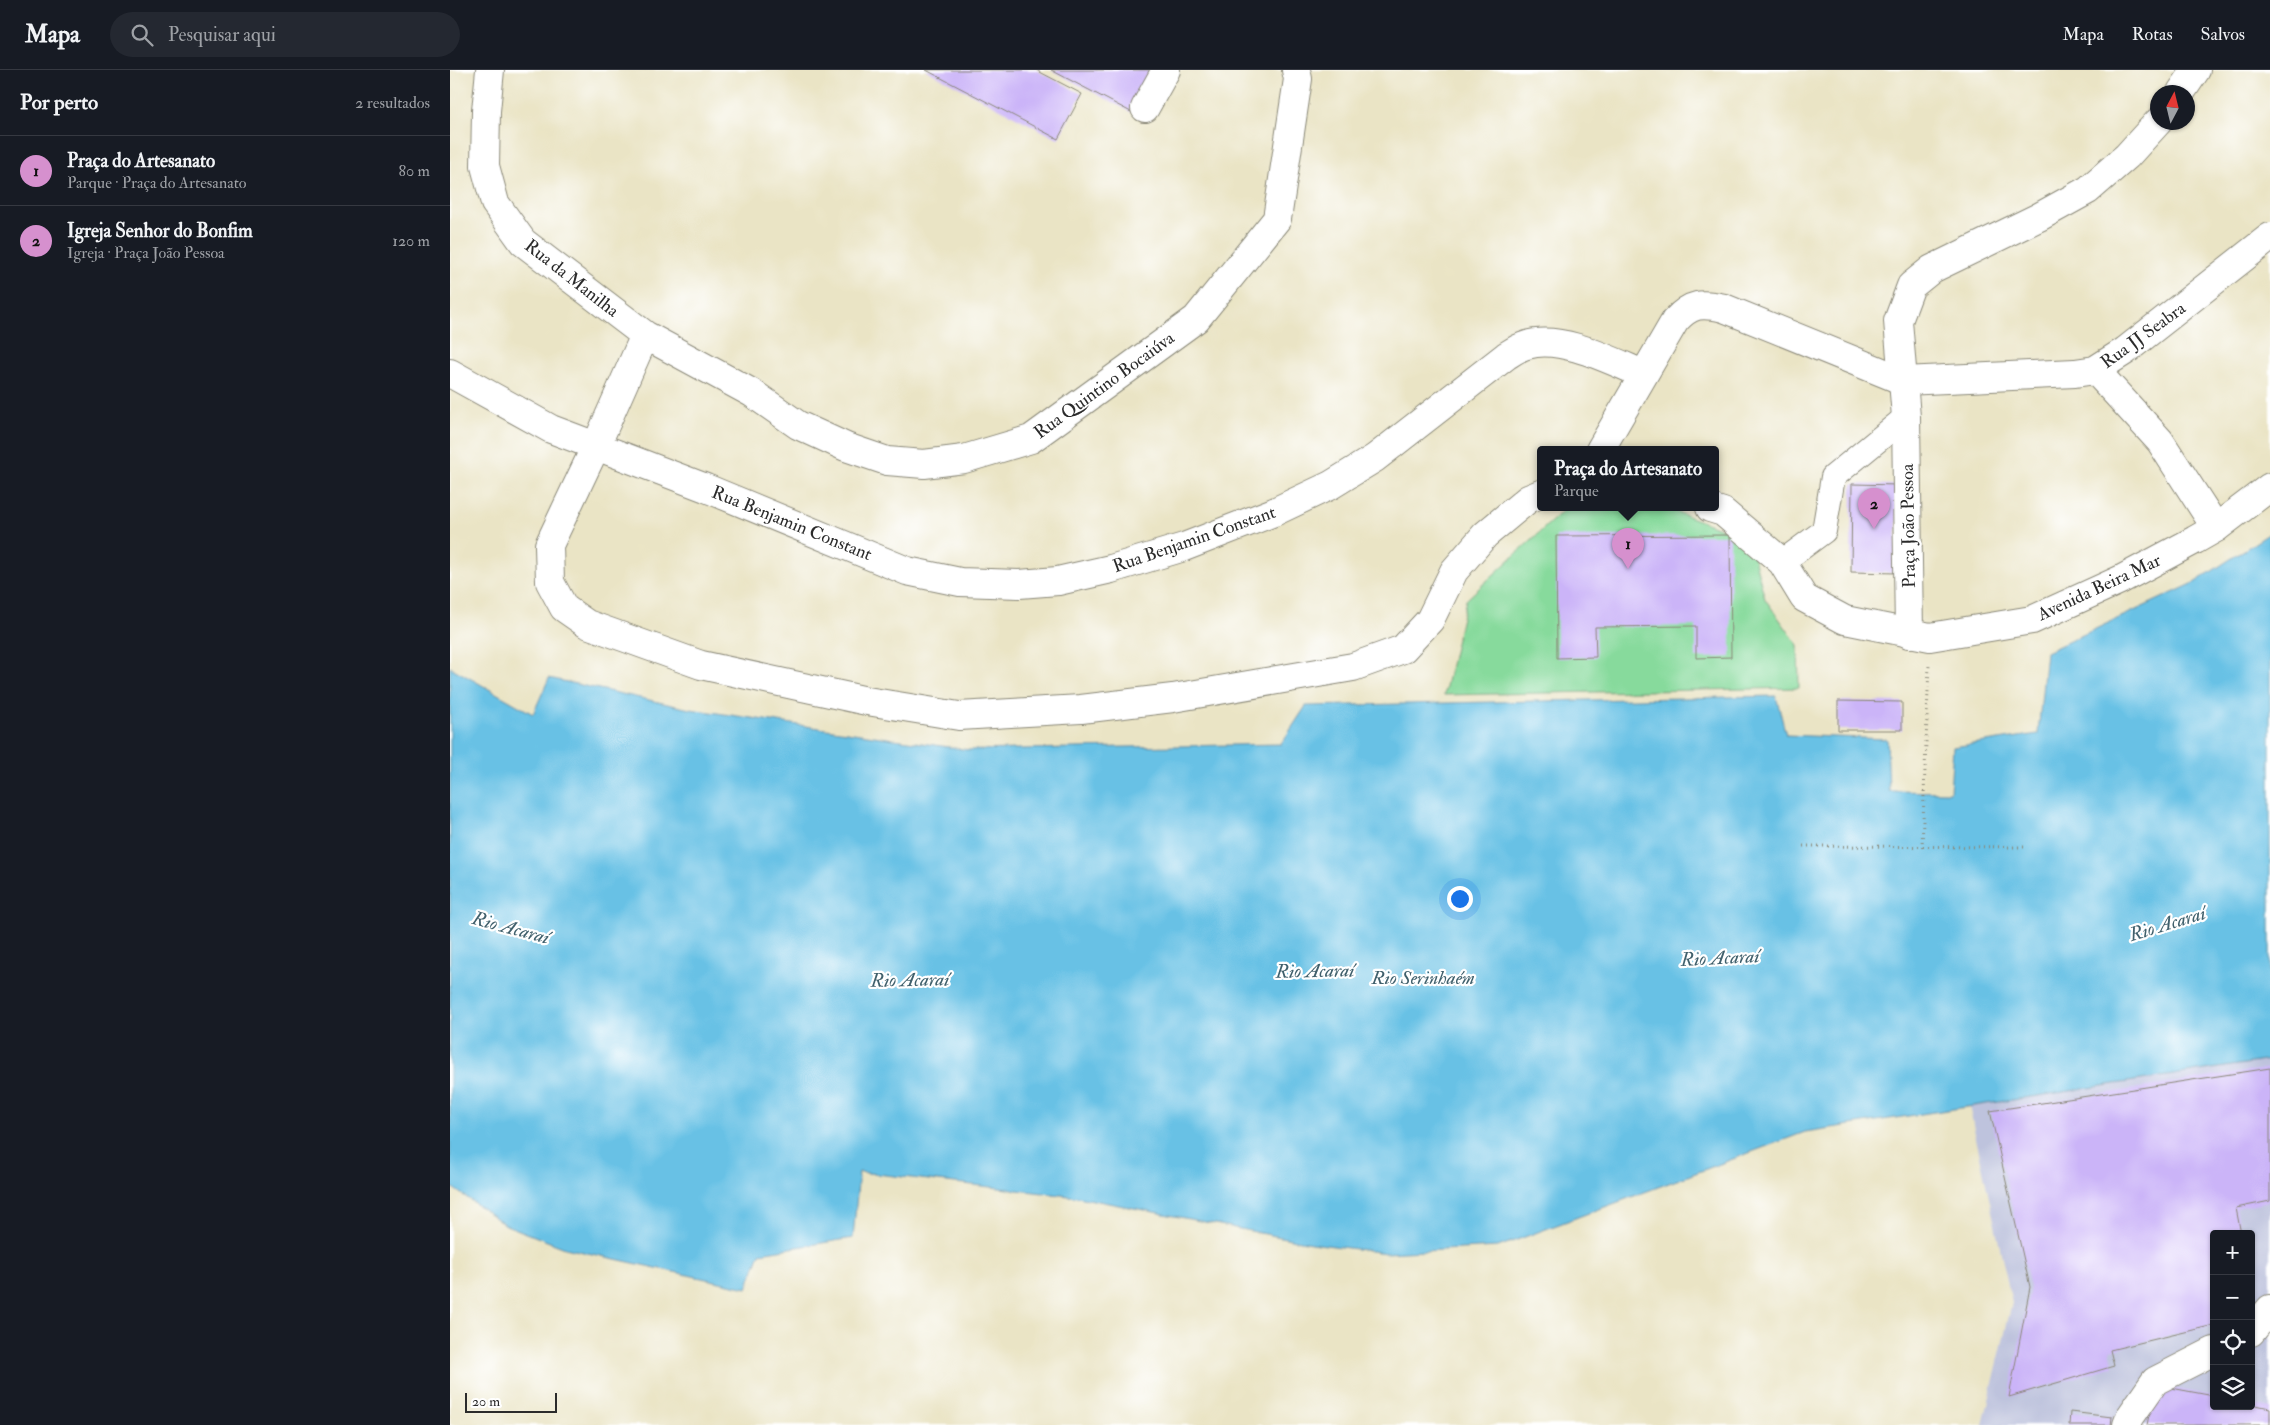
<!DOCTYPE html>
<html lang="pt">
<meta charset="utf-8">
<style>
:root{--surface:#171b24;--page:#242831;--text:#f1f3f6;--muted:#9ea1a6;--line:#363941;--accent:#d690ce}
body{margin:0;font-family:"IM FELL Double Pica",serif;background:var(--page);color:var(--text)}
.controls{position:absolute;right:15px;bottom:15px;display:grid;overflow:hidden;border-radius:5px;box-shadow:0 1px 4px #0004}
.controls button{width:45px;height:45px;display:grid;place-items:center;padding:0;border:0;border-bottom:1px solid var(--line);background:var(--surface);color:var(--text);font:25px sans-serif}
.compass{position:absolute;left:1700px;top:15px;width:45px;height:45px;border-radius:50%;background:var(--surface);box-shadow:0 1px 4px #0004;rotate:7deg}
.scale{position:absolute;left:15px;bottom:12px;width:92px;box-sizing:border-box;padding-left:5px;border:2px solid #2b2b2b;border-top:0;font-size:14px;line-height:18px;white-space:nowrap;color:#2b2b2b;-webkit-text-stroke:4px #fff;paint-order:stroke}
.you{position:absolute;left:1009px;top:828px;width:18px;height:18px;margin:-12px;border:4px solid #fff;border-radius:50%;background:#1a73e8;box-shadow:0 0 0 8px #1a73e833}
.badge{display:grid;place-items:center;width:32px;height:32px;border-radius:50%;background:var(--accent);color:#111;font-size:16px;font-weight:700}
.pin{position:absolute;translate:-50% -41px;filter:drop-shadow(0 1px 2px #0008)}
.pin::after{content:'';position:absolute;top:26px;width:18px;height:15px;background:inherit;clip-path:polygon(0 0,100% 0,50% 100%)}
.popup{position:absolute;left:1087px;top:376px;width:182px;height:65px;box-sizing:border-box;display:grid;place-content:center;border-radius:5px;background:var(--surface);filter:drop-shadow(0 1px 4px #0005);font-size:16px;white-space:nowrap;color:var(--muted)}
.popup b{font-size:19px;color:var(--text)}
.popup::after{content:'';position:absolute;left:50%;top:100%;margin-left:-10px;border:10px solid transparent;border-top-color:var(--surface)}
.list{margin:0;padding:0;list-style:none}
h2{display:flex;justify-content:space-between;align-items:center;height:65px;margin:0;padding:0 20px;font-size:21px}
h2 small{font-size:16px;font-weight:400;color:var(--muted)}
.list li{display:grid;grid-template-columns:32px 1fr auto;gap:15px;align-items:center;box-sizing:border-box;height:70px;padding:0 20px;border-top:1px solid var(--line)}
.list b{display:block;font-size:19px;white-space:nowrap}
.list p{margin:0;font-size:16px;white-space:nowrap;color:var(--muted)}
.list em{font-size:16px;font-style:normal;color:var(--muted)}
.icon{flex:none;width:28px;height:28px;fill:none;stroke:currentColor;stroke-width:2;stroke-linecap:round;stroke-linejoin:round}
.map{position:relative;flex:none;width:1820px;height:1355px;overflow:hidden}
header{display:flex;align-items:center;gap:30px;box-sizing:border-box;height:70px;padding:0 25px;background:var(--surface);border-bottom:1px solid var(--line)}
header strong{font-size:24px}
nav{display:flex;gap:28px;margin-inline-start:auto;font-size:18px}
.search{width:350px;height:45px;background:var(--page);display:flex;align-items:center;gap:12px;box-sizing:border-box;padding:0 18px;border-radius:28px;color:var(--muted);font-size:19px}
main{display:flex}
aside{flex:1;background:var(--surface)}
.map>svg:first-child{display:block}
</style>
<header>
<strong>Mapa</strong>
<div class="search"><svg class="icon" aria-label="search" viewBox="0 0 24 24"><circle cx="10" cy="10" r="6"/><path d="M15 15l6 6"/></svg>Pesquisar aqui</div>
<nav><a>Mapa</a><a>Rotas</a><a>Salvos</a></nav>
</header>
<main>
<aside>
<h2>Por perto<small>2 resultados</small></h2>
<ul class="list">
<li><span class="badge">1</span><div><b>Praça do Artesanato</b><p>Parque · Praça do Artesanato</p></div><em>80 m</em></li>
<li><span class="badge">2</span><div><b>Igreja Senhor do Bonfim</b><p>Igreja · Praça João Pessoa</p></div><em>120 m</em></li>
</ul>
</aside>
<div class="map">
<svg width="1820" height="1355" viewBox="0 0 1820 1355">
<rect width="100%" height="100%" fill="#fff"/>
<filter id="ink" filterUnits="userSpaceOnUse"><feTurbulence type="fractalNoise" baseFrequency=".02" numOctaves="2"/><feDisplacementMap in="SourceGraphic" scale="10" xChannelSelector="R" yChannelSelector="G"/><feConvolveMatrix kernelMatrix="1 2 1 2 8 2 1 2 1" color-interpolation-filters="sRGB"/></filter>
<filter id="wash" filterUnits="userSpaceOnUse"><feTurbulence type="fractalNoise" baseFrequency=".0096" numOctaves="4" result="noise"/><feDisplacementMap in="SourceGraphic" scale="20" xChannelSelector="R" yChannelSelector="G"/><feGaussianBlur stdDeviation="1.12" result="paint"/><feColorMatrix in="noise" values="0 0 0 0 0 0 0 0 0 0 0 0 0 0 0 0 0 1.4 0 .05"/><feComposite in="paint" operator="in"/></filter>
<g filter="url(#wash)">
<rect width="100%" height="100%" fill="#eae4c5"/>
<path fill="#bec3dd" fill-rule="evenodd" d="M 1820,990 L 1820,1355 L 1533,1355 L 1562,1233 L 1519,1036 ZM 1764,1164 L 1801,1164 L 1801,1336 L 1764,1336 Z"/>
<path fill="#87da9c" stroke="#598264" d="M 1116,438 L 1216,438 L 1299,469 L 1315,529 L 1348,575 L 1349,618 L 994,625 L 1016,530 Z"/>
<path fill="#67c1e5" stroke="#497688" d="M 1820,463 L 1820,990 L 1355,1062 L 1048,1177 L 936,1183 L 861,1173 L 628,1127 L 409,1102 L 403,1168 L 310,1183 L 297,1218 L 115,1178 L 56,1155 L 0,1116 L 0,597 L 83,644 L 99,608 L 240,639 L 519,680 L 831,674 L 856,636 L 1326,626 L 1336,665 L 1437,669 L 1439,721 L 1500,722 L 1503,677 L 1588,664 L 1596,582 L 1744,513 Z"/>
<g id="blocks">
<path fill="#cbb4f8" d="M 476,0 L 586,0 L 632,24 L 608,69 Z
M 601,0 L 703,0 L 681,42 Z
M 1402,414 L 1448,415 L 1446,503 L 1401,502 Z
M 1280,465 L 1281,587 L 1246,588 L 1246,556 L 1145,557 L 1146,587 L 1107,588 L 1106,466 Z
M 1388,631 L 1452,632 L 1452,660 L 1388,660 Z
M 1820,998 L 1820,1131 L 1786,1138 L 1791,1164 L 1764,1164 L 1764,1255 L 1660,1280 L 1664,1296 L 1559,1327 L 1580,1217 L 1540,1041 Z
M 1801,1215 L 1808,1244 L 1801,1245 Z
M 1705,1315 L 1764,1326 L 1764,1336 L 1801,1336 L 1801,1334 L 1820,1338 L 1820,1355 L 1697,1355 Z
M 1620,1342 L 1662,1347 L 1661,1355 L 1619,1355 Z"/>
</g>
</g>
<g filter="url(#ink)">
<use href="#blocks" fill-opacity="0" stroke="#8a8878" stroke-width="1"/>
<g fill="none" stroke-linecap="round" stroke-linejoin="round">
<g stroke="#8a8878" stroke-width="26">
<path id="pedestrian" d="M 1332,492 L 1374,461 L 1383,407 L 1456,347"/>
</g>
<g stroke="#8a8878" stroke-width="30">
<path id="minor" d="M 40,0 L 36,41 L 35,96 L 45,133 L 73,172 L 195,265 L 302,323 L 348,355 L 396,377 L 437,391 L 474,394 L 514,389 L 581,369 L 746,249 L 827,149 L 848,9 L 846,0
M 1731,22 L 1746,0
M 695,38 L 716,0
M 195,265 L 146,376 L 256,418 L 457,501 L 510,512 L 569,514 L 608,511 L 661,499 L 734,477 L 824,442 L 881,415 L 925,388 L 1056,286 C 1062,282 1069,277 1077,275 C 1110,264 1162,291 1193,304
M 1645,300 L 1710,371 L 1766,458
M 1459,564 L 1456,347 L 1448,251 L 1461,216 L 1482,199 L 1589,147 L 1638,120 L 1677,86 L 1708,52
M 1801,1262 L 1820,1239
M 1677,1355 L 1680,1347 L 1705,1311 L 1764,1281"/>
</g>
<g stroke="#8a8878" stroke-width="30">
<path id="tertiary" d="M 0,303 L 101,359 L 146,376 L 99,475 L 100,512 L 114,538 L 137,554 L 251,595 L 417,631 L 509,646 L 631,639 L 723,628 L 903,597 L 953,579 L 980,550 L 1004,501 L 1035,465 L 1078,429 L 1090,424
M 1150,380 L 1225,251 C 1241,233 1252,233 1274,238 L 1454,311 L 1625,303 L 1645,300 L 1675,281 L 1820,167
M 1260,438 L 1273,442 L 1332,492 L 1354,528 L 1395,550 L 1480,567 L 1582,550 L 1670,510 L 1745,470 L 1766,458 L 1820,417"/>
</g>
<path stroke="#8a8878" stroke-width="3" stroke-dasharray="1 4" stroke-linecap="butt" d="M 1353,776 L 1578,777
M 1472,777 L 1479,595"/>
<use href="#pedestrian" stroke="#fff" stroke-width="24"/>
<use href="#minor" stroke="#fff" stroke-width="28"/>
<use href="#tertiary" stroke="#fff" stroke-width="28"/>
</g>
</g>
<g text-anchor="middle" stroke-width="4.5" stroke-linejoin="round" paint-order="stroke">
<g font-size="18" fill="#2b2b2b" stroke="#fff">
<text transform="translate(122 208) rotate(38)" y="6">Rua da Manilha</text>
<text transform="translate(1693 265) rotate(-36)" y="6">Rua JJ Seabra</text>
<text transform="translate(654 315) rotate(-36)" y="6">Rua Quintino Bocaiúva</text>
<text transform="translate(342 453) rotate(22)" y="6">Rua Benjamin Constant</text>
<text transform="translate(1458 456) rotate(-91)" y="6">Praça João Pessoa</text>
<text transform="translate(744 469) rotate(-19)" y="6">Rua Benjamin Constant</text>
<text transform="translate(1649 517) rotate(-25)" y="6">Avenida Beira Mar</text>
</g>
<g font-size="19" font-style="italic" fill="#40606c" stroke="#fff">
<text transform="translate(1717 853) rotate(-17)" y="7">Rio Acaraí</text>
<text transform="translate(61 857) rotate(15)" y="7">Rio Acaraí</text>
<text transform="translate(1270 887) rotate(-3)" y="7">Rio Acaraí</text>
<text transform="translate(865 900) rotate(-1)" y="7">Rio Acaraí</text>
<text x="973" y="914">Rio Serinhaém</text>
<text transform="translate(460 909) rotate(-1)" y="7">Rio Acaraí</text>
</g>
</g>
</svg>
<div class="controls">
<button>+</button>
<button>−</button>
<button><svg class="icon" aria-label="locate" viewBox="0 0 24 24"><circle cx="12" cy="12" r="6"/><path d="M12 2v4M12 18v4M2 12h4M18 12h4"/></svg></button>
<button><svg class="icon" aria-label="layers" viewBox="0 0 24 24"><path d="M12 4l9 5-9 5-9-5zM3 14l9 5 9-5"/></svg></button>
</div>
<svg class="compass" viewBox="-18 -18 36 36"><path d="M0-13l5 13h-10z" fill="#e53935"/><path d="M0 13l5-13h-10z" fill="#9ea1a6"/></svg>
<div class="scale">20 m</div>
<div class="you"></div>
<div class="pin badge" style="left:1178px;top:499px">1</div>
<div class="popup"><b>Praça do Artesanato</b>Parque</div>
<div class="pin badge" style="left:1424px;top:459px">2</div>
</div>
</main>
